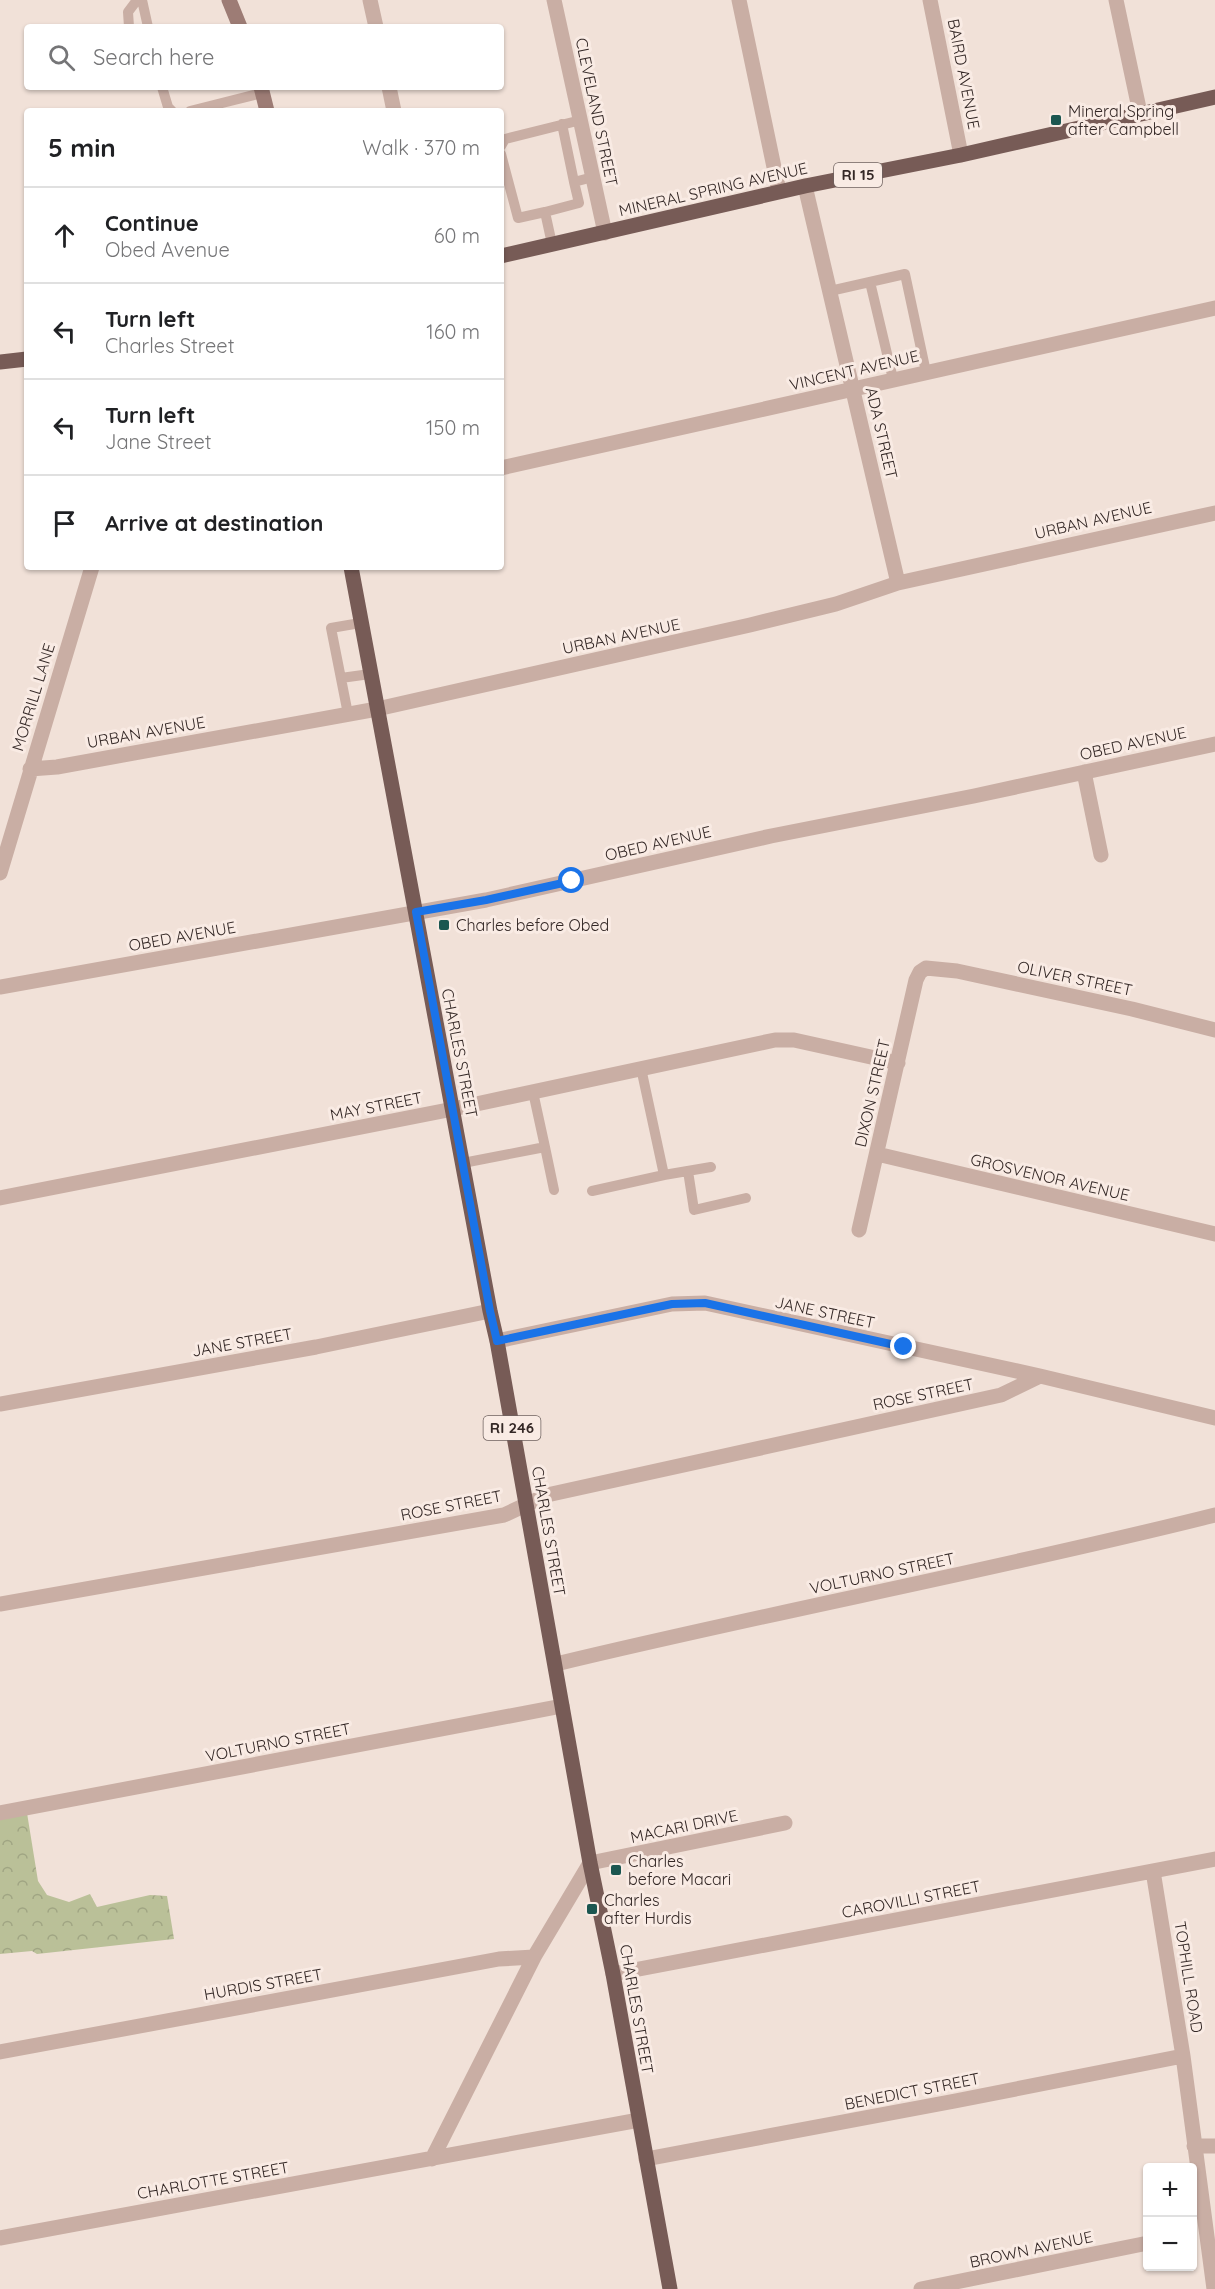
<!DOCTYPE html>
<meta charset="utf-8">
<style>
:root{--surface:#fff;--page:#f6f6f6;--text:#202124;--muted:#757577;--line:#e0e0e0}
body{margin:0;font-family:Quicksand,sans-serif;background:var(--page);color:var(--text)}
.controls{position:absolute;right:18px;bottom:18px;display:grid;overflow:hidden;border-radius:6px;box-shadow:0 2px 4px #0004}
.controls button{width:54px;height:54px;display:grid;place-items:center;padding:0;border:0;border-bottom:2px solid var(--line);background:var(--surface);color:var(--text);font:30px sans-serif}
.stop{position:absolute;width:18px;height:18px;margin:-14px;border:4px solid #1a73e8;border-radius:50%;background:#fff}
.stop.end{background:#1a73e8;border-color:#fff;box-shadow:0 2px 6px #0008}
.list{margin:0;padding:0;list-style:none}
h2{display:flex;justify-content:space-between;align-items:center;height:78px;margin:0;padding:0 24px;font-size:26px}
h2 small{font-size:20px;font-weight:400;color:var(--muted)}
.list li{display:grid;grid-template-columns:39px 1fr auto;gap:18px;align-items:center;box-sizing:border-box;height:96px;padding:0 24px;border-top:2px solid var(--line)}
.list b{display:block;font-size:22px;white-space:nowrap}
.list p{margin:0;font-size:20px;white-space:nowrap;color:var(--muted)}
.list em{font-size:20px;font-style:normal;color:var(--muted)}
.icon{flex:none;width:33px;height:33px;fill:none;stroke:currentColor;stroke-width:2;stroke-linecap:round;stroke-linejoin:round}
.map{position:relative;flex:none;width:1215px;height:2289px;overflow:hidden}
.search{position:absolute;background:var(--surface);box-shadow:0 2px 4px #0004;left:24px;top:24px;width:480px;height:66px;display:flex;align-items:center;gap:15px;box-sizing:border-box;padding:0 21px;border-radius:6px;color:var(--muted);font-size:22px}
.panel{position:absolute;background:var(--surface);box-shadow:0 2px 4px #0004;left:24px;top:108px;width:480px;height:462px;border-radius:6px}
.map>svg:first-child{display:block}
</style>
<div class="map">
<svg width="1215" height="2289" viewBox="0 0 1215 2289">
<defs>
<pattern id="forest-crowns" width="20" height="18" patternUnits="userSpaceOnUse" patternTransform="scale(1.5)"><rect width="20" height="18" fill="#bac098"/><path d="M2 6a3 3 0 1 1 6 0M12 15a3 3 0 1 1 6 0" fill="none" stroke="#a0a583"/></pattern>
</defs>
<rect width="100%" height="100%" fill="#f1e1d8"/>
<path fill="url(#forest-crowns)" d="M 27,1813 L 38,1881 L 47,1895 L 69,1902 L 90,1894 L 97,1907 L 150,1895 L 167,1896 L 174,1939 L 37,1954 L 32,1951 L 0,1954 L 0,1818 Z"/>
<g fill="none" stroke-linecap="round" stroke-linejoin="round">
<path stroke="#c9aea4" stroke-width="10" d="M 142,0 L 148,27
M 129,27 L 128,12 L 137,0
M 162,87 L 168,107 L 172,111
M 190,111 L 262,93
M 562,124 L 574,182 L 593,177
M 501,146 L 505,139 L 581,120
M 501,154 L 518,218 L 545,212
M 552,244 L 545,212 L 579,203 L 574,182
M 870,282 L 893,379
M 830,291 L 905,274 L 926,372
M 341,678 L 370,674
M 348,714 L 331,628 L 360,623
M 545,1147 L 554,1190
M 463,1163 L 545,1147 L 533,1092
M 688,1171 L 694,1210 L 746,1198
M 664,1175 L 711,1167
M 592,1191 L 664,1175 L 641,1068"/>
<path stroke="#c9aea4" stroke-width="15" d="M 370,0 L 376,27
M 554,0 L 605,233
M 739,0 L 779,191
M 930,0 L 961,155
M 1116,0 L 1140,113
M 389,87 L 394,111
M 805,186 L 898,583
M 501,468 L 1215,308
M 30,769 L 57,767 L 377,709 L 750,625 L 836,604 L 898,583 L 1215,513
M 1084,772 L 1101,855
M 0,873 L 92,567
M 0,987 L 486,900 L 771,836 L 974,796 L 1215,744
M 877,1154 L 1215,1234
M 0,1198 L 453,1109 L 775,1040 L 794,1040 L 898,1063
M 859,1230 L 916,980 L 920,972 L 926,968 L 957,971 L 1132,1009 L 1215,1030
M 497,1341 L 672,1304 L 705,1303 L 1040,1376 L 1215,1418
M 0,1404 L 316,1347 L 490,1311
M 0,1604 L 504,1515 L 547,1495 L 1001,1395 L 1040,1376
M 556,1664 C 775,1611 996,1570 1215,1515
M 0,1813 L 562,1706
M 1153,1871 L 1183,2056 L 1214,2289
M 613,1974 L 1215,1859
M 0,2052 L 499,1959 L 534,1957
M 1194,2146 L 1215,2146
M 432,2159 L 534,1957 L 590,1863 L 785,1823
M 646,2159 L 955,2101 L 1183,2056
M 0,2238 L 639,2120
M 921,2289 L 1148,2243"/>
<path stroke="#9d7c75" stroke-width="15" d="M 229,0 L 240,27
M 261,87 L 267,111"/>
<path stroke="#775b56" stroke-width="15" d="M 501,256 L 805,186 L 961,155 L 1215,97
M 0,362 L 27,359
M 351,567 L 490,1311 L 497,1341 L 590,1863 L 613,1974 L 670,2289"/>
</g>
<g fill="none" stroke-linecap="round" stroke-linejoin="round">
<path stroke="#1a73e8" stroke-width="8" d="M 572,881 L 486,900 L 416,912 L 490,1311 L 497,1341 L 672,1304 L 705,1303 L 904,1347"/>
</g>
<g fill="#1b5650" stroke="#f9ebe4" stroke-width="2">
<rect x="1050" y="114" width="12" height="12" rx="3"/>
<rect x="438" y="919" width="12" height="12" rx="3"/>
<rect x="610" y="1864" width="12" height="12" rx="3"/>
<rect x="586" y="1903" width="12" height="12" rx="3"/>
</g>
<g text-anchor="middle" stroke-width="6" stroke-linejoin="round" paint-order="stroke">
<g fill="#f9ebe4" stroke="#6f625f" stroke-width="1.5">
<rect x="834" y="163" width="48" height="24" rx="4.5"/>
<rect x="483.5" y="1416" width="57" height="24" rx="4.5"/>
</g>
<g font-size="15" font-weight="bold" fill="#342826">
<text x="858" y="180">RI 15</text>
<text x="512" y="1433">RI 246</text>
</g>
<g font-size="16" fill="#342826" stroke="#f9ebe4">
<text transform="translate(964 74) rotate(79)" y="6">BAIRD AVENUE</text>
<text transform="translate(597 112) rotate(78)" y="6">CLEVELAND STREET</text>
<text transform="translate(713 189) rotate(-13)" y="6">MINERAL SPRING AVENUE</text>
<text transform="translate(854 370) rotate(-13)" y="6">VINCENT AVENUE</text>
<text transform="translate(882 433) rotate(77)" y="6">ADA STREET</text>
<text transform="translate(1093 520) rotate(-13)" y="6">URBAN AVENUE</text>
<text transform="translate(621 636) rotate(-12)" y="6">URBAN AVENUE</text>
<text transform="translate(33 697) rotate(-73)" y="6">MORRILL LANE</text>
<text transform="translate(146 732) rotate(-10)" y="6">URBAN AVENUE</text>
<text transform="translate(1133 743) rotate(-12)" y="6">OBED AVENUE</text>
<text transform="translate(658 843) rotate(-13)" y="6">OBED AVENUE</text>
<text transform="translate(182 936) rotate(-10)" y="6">OBED AVENUE</text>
<text transform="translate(1075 978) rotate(12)" y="6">OLIVER STREET</text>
<text transform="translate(460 1053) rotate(79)" y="6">CHARLES STREET</text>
<text transform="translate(872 1093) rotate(-77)" y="6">DIXON STREET</text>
<text transform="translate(376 1106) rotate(-11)" y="6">MAY STREET</text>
<text transform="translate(1050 1177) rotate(13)" y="6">GROSVENOR AVENUE</text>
<text transform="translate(825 1312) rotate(12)" y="6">JANE STREET</text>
<text transform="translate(242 1342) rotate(-10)" y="6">JANE STREET</text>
<text transform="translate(923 1394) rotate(-12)" y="6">ROSE STREET</text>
<text transform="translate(451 1505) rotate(-11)" y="6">ROSE STREET</text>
<text transform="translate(549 1531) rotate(80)" y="6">CHARLES STREET</text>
<text transform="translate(882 1573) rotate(-12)" y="6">VOLTURNO STREET</text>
<text transform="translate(278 1742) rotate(-11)" y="6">VOLTURNO STREET</text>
<text transform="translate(684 1826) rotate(-12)" y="6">MACARI DRIVE</text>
<text transform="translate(911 1899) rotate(-11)" y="6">CAROVILLI STREET</text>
<text transform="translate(1189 1977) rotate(81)" y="6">TOPHILL ROAD</text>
<text transform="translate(263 1984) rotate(-10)" y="6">HURDIS STREET</text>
<text transform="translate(637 2009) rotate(80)" y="6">CHARLES STREET</text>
<text transform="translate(912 2091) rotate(-11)" y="6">BENEDICT STREET</text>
<text transform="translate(213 2180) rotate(-10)" y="6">CHARLOTTE STREET</text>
<text transform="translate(1031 2249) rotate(-12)" y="6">BROWN AVENUE</text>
</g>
<g font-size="16" fill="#342826" stroke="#f9ebe4" text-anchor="start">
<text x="1068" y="117">Mineral Spring<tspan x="1068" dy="18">after Campbell</tspan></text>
<text x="456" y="931">Charles before Obed</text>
<text x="628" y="1867">Charles<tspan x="628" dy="18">before Macari</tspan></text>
<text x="604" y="1906">Charles<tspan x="604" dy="18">after Hurdis</tspan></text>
</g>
</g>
</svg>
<div class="controls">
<button>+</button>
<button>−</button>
</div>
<div class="stop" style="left:572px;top:881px"></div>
<div class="stop end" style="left:904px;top:1347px"></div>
<div class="search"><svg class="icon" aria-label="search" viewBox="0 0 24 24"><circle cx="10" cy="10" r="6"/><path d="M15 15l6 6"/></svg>Search here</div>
<section class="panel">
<h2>5 min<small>Walk · 370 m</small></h2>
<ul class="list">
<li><svg class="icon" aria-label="ahead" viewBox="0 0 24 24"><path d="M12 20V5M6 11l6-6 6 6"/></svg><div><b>Continue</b><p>Obed Avenue</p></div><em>60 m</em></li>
<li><svg class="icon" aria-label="left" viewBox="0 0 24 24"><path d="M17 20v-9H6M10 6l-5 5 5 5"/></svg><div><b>Turn left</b><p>Charles Street</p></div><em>160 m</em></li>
<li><svg class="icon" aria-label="left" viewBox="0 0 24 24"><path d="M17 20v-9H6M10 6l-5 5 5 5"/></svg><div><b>Turn left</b><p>Jane Street</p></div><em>150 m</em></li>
<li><svg class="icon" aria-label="arrive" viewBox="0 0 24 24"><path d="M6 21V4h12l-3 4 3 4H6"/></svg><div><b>Arrive at destination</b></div></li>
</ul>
</section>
</div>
